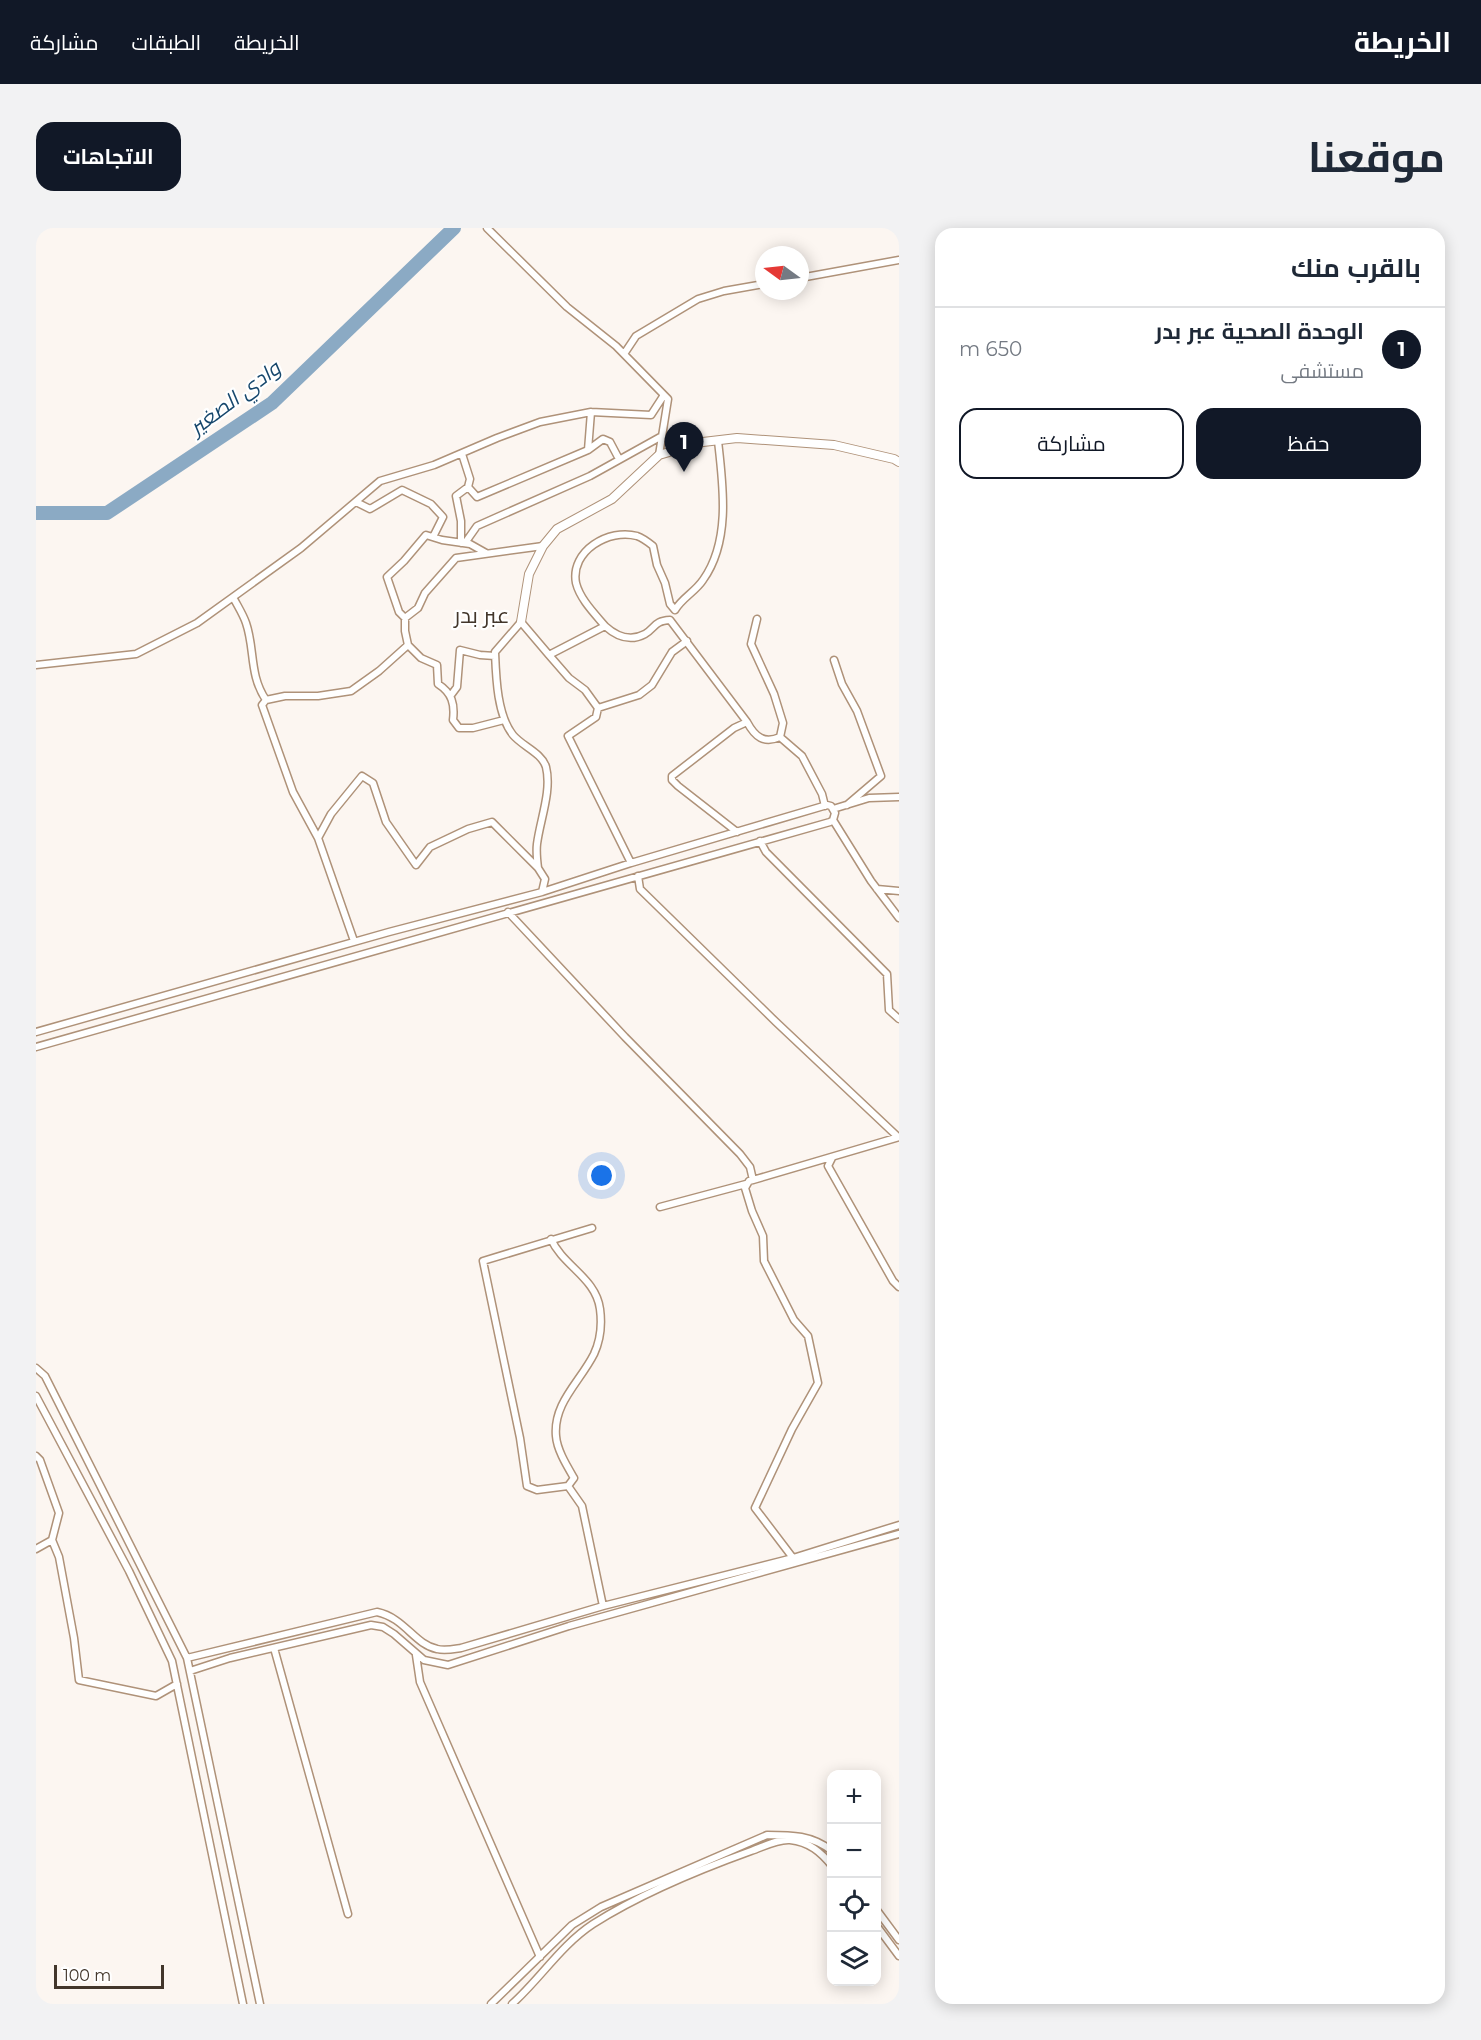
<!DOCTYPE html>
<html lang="ar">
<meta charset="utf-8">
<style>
:root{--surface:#fff;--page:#f2f2f3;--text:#1f2937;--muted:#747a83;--line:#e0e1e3;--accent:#111827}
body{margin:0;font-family:Montserrat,Cairo,sans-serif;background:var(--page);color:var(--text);direction:rtl}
.controls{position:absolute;right:18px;bottom:18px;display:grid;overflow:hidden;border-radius:12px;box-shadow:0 3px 15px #0003}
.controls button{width:54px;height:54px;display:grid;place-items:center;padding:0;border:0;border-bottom:2px solid var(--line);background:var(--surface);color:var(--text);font:30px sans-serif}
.compass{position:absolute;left:719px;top:18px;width:54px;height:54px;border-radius:50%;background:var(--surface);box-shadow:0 3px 15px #0003;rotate:285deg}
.scale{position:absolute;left:18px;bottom:15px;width:110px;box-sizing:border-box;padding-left:6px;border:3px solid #42362b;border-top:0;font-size:16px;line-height:21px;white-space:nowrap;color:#42362b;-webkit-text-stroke:4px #fff;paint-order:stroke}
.you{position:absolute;left:566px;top:948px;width:21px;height:21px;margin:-15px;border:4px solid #fff;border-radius:50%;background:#1a73e8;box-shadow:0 0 0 9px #1a73e833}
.badge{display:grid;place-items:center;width:39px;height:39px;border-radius:50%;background:var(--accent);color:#fff;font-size:20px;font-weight:700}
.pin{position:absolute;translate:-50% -50px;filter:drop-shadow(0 2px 3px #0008)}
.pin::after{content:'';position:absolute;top:32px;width:21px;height:18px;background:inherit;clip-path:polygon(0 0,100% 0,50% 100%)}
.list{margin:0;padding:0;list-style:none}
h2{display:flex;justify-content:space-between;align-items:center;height:78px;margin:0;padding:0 24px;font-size:26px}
h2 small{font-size:20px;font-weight:400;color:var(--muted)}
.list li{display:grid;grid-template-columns:39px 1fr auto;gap:18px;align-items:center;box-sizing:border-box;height:84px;padding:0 24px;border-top:2px solid var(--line)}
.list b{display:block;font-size:22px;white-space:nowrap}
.list p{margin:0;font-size:20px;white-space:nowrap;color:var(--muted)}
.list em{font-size:20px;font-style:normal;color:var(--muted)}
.actions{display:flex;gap:12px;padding:18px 24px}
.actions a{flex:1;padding:14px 0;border:2px solid var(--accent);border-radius:18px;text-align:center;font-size:21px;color:var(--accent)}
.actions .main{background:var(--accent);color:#fff}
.icon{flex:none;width:33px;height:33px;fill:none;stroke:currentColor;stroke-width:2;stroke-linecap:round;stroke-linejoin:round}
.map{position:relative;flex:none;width:863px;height:1776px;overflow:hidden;direction:ltr;border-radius:18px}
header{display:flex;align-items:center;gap:36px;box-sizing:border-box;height:84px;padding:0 30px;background:var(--accent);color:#fff}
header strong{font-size:28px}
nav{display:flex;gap:33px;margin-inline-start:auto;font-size:21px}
.intro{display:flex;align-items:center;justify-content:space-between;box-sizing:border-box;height:144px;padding:0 36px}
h1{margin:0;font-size:42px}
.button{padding:15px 27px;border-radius:18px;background:var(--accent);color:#fff;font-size:21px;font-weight:700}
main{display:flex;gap:36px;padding:0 36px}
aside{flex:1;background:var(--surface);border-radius:18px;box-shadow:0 3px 15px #0003}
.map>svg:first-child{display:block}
</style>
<header>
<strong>الخريطة</strong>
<nav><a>الخريطة</a><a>الطبقات</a><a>مشاركة</a></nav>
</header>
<div class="intro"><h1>موقعنا</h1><a class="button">الاتجاهات</a></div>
<main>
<aside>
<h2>بالقرب منك<small></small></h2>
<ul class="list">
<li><span class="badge">1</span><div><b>الوحدة الصحية عبر بدر</b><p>مستشفى</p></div><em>650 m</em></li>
</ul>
<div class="actions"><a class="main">حفظ</a><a>مشاركة</a></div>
</aside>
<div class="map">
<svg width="863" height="1776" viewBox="0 0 863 1776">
<rect width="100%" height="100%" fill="#fcf6f1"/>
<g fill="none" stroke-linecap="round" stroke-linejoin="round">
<path stroke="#8baac4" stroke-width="14" d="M 0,285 L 71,285 L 236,175 L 418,0"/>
<g stroke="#af9279" stroke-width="9">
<path id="minor" d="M 451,0 L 531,79 L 580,118 L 632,171 L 623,227
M 764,50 L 863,32
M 588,126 L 600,108 L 662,71 L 688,63 L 728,56
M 552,222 L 555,184
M 426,226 L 434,251 L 432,259
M 320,274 L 334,281 L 366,262 L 395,276 L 407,289 L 397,309
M 425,315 L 425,293 L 420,268 L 432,259 L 441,269 L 552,222 L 567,211 L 574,214 L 583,231
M 429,315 L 441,298 L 554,248 L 626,208
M 197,369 C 201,377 207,386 210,395 C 219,421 213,447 230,472 L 249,468 L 282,468 L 315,463 L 343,443 L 372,417 L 385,430 L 401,437 L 402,456 C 416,465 419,476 417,492 L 423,500 L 437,500 L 468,492
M 369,390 L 363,384 L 351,349 L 368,333 L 390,307 L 406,312 L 434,316 L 450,325
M 721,391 L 715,416 L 738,466 L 747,495 L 744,509
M 569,398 C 580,408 594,414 609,406 C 620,399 618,393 634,392 L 711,494 C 719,509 728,516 744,509 L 766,528 L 786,566 L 789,578
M 372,417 L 369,403 L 369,390 L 382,380 L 389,365 L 420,330 L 507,318
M 513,427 L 533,450 L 549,462 L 562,480 L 560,489 L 532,508 L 595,635
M 798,432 L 806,456 L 821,483 L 845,548 L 811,577
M 0,437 L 100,426 L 161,395 L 265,320 L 344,253 L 398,237 L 461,210 L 504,194 L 555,184 L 615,187 L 628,167
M 415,467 L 421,459 L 424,422 L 444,427 L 459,428
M 230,472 L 226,477 L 257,564 L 282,610
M 562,480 L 603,467 L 616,457 L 636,424 L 651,413
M 797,581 L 833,570 L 863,569
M 797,592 L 835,653 L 863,690
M 701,604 L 642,558 L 636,552 L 636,548 L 698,500 L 711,494
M 724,613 L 730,624 L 851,746 L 853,782 L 863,791
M 502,640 C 501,632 500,624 501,616 C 504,592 516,563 510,539 C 506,525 486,518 477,507 C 461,487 460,449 459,424 L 485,394 L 513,427 L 569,398 C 558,385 544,371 540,355 C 534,323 573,300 601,308 C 607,310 612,314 617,318 L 621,337 L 629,355 L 634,376 L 639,382 C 646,370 659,364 667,352 C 695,313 687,257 682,213
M 602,648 L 604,661 L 740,794 L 862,909
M 841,661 L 863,663
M 472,684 L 589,809 L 704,926 L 714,939 L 717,952
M 318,713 L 282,610 L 295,586 L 326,548 L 337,555 L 350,594 L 380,637 L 394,619 L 432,601 L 456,594 L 502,640 L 509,651 L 506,664
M 0,804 L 353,704 L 506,664 L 595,635 L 791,577 L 795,578 L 799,585 L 797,592 L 794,594 L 0,819
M 796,930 L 792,938 L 857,1053 L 863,1059
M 624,979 L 710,956
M 556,1000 L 447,1033 L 484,1210 L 491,1258 L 501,1262 L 532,1258 L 546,1278 L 567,1378
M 515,1011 C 527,1038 560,1050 564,1081 C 566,1096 564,1113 558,1126 C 544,1154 517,1175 520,1208 C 521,1222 531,1238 538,1250 L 532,1258
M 0,1140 L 9,1148 L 151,1430 L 224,1776
M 0,1168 L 93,1343 L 136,1433 L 207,1776
M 0,1228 L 4,1232 L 23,1285 L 16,1312 L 0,1321
M 16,1312 L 23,1329 L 38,1410 L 43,1452 L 120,1468 L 141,1456
M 757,1330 L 719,1280 L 756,1201 L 782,1155 L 772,1108 L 758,1092 L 728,1033 L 727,1008 L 716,983 L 709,960 L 713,953 L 717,952 L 863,909
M 238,1420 L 312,1686
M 380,1427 L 384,1454 L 504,1729
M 151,1430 L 341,1384 C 369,1390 378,1416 401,1421 C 409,1423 418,1421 425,1420 L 567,1378 L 757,1330 L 863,1297
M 154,1443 L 194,1430 L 335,1397 L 347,1399 L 358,1406 L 388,1432 L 412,1437 L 533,1398 L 863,1306
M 840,1681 L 863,1712
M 840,1697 L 863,1728
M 455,1776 L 536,1697 L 565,1679 L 731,1607 C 756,1607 776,1607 796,1623
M 476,1776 C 504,1751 525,1717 557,1696 C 601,1668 665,1641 715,1623 C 727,1619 741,1611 754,1612 C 773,1614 785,1624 796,1638"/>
</g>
<g stroke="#af9279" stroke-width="10">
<path id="tertiary" d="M 485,394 L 493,346 L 507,318 L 521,301 L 576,271 L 623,227 L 667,214 L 701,210 L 798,217 L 858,231 L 863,234"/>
</g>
<use href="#minor" stroke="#fff" stroke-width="6"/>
<use href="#tertiary" stroke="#fff" stroke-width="8"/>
</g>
<g text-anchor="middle" stroke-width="4.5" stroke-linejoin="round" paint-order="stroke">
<g font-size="21" font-style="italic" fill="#16476c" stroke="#fff">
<text transform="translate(199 170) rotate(-37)" y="7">وادي الصغير</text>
</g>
<g font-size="22" fill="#42362b" stroke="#fff">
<text x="446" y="395">عبر بدر</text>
</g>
</g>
</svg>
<div class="controls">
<button>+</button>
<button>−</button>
<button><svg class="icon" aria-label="locate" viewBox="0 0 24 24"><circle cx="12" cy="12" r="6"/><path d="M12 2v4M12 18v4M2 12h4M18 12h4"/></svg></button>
<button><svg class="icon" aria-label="layers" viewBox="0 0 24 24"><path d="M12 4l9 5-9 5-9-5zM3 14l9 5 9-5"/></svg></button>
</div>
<svg class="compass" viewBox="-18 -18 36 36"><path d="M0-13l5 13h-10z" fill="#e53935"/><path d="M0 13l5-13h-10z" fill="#747a83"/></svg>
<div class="scale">100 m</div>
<div class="you"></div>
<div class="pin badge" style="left:648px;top:244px">1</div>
</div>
</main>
